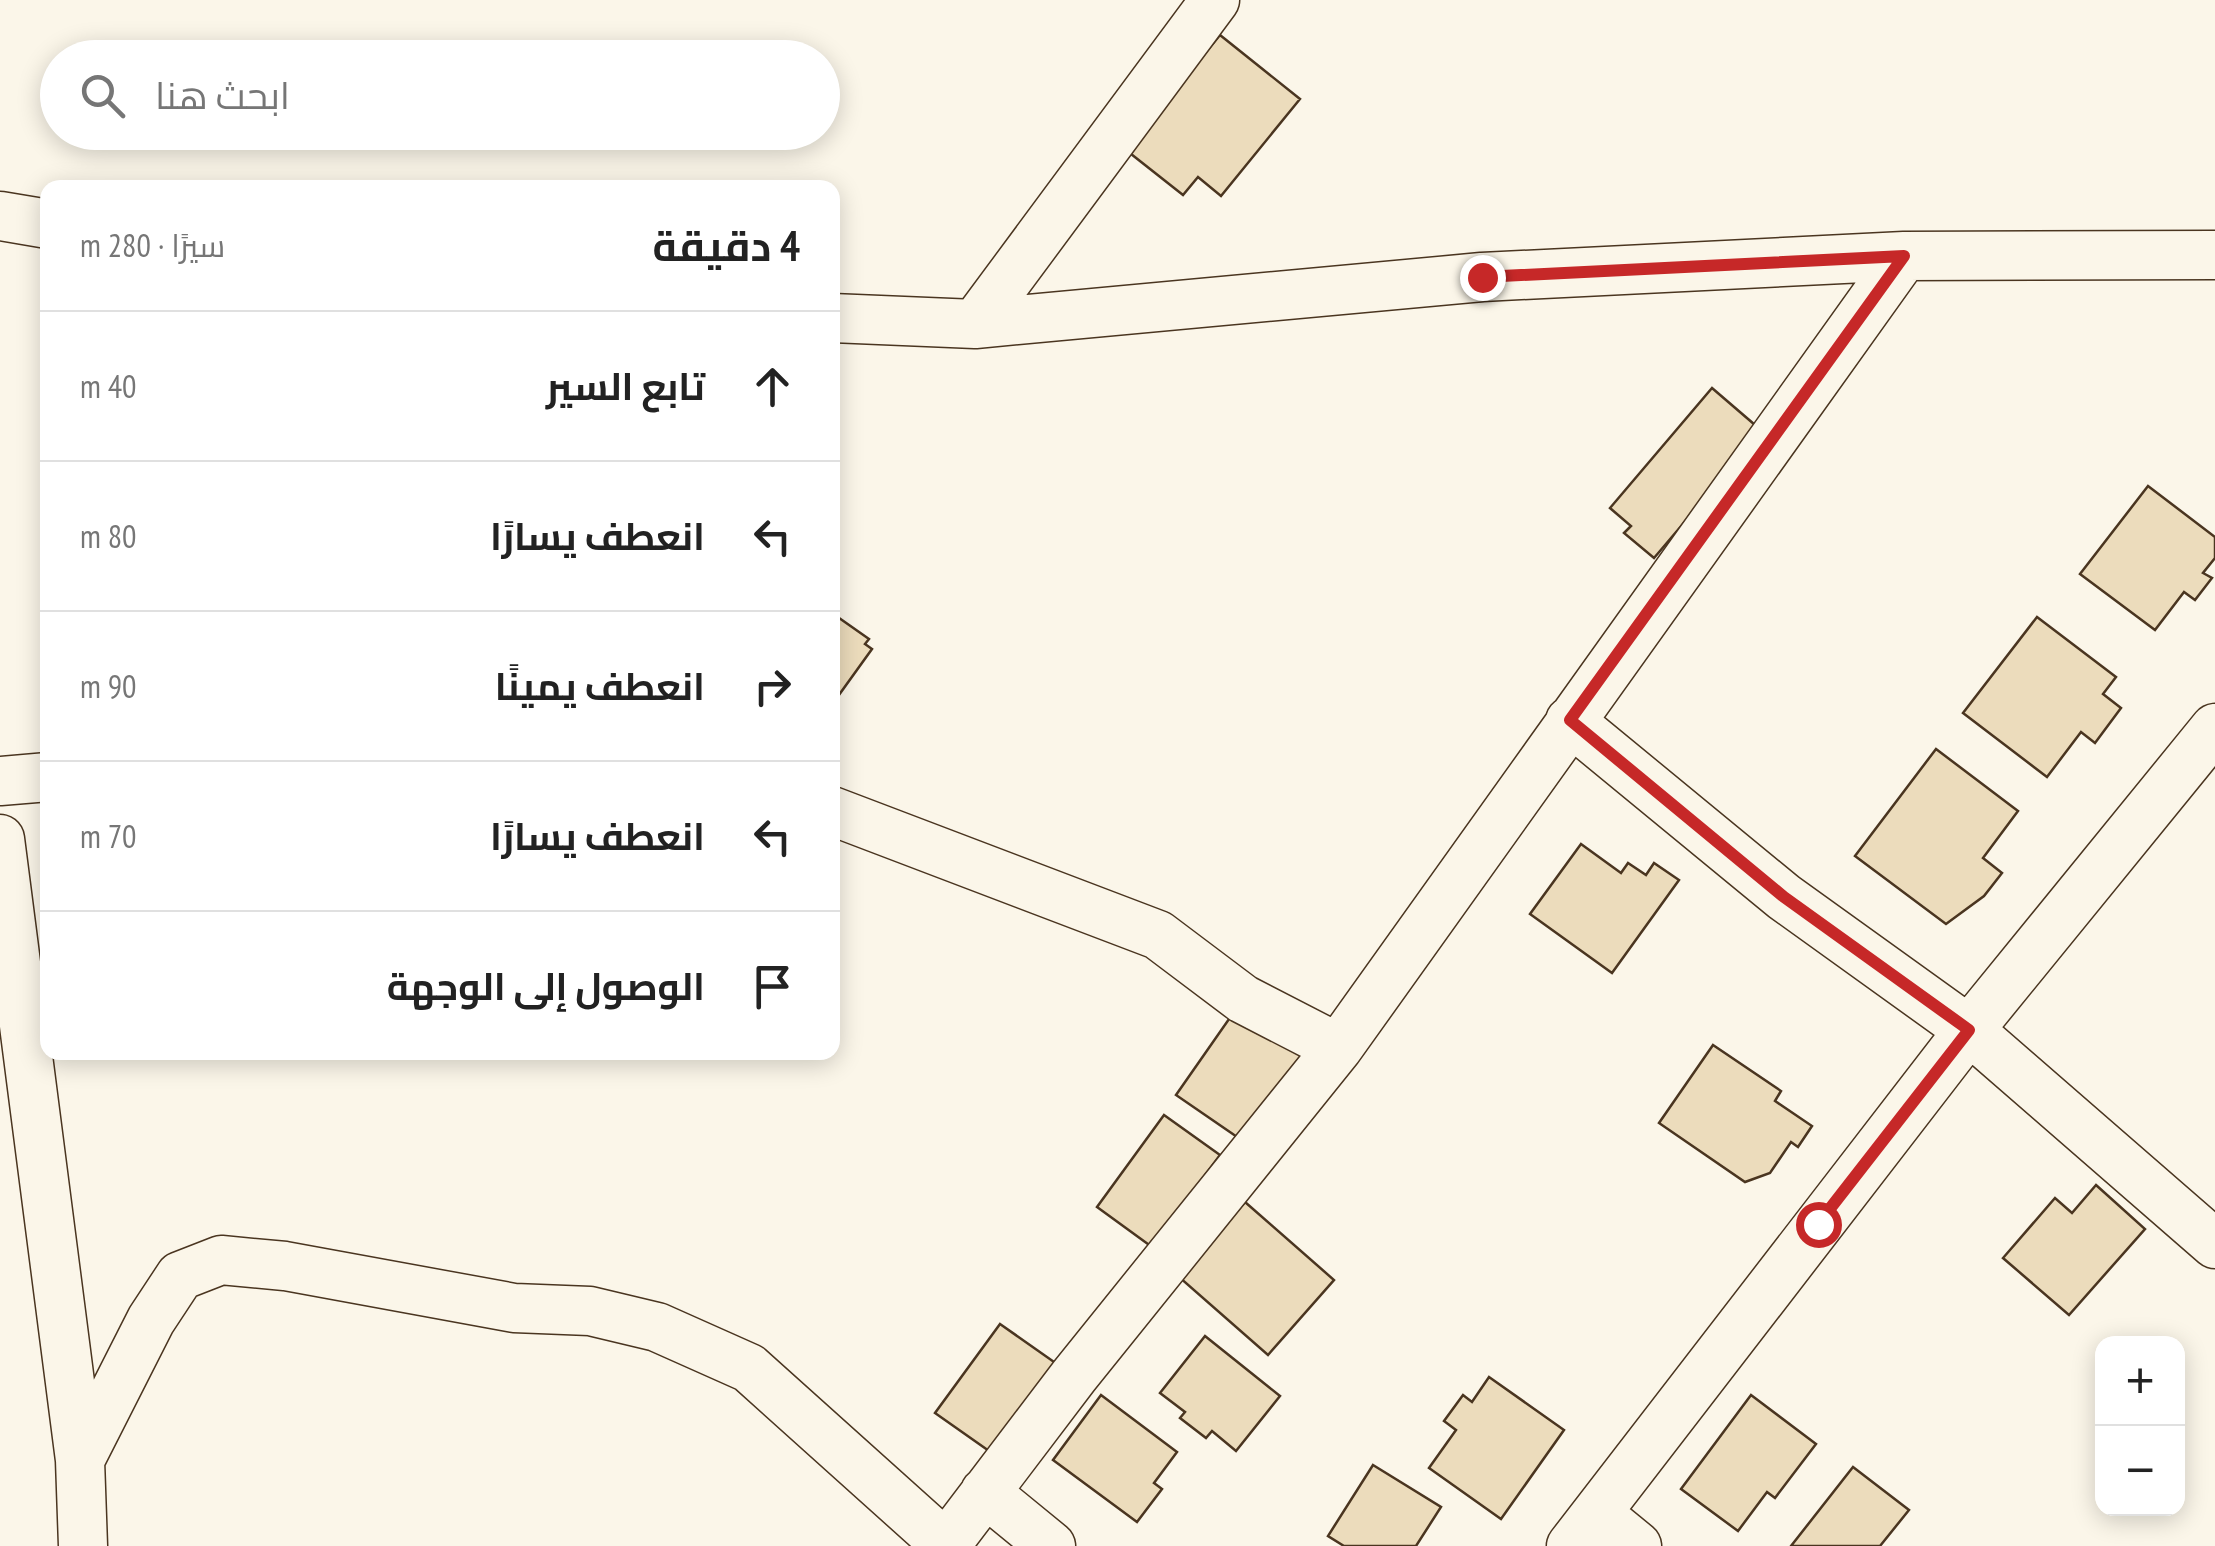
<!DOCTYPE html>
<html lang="ar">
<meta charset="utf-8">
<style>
:root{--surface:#fff;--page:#f2f2f2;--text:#222;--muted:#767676;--line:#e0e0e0}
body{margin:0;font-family:"PT Sans Narrow",Cairo,sans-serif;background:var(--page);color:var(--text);direction:rtl}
.controls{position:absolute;right:30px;bottom:30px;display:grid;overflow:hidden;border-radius:20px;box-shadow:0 5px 25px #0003}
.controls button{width:90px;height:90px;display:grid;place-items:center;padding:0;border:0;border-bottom:2px solid var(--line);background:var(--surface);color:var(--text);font:50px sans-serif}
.stop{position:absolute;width:30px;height:30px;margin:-22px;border:8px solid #c62828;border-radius:50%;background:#fff}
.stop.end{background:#c62828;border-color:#fff;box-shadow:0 2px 10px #0008}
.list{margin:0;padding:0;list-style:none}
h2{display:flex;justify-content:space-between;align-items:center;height:130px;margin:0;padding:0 40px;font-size:42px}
h2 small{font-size:32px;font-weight:400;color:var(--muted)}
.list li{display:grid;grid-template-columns:65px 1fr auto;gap:30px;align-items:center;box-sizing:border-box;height:150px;padding:0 40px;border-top:2px solid var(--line)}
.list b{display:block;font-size:38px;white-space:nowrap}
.list em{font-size:32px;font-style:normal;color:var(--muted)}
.icon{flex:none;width:55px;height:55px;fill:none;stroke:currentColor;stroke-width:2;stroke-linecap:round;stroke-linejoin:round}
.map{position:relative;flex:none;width:2215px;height:1546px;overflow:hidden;direction:ltr}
.search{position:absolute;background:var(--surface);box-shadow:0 5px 25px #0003;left:40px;top:40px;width:800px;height:110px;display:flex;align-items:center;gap:25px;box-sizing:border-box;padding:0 35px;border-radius:55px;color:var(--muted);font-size:38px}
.panel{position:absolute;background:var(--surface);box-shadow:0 5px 25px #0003;left:40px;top:180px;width:800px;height:880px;border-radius:20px;direction:rtl}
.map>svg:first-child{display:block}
</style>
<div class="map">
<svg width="2215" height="1546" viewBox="0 0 2215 1546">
<rect width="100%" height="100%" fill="#fbf6e9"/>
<path fill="#ecdcbc" stroke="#4a3520" stroke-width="2.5" d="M 1220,35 L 1300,99 L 1221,196 L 1198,177 L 1183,195 L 1126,150 Z
M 1712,388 L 1762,431 L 1654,558 L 1624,533 L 1631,526 L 1610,508 Z
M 2148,486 L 2215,537 L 2215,558 L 2203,573 L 2212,578 L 2195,600 L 2184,592 L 2155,630 L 2080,574 Z
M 832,613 L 869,639 L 865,644 L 872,649 L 836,699 Z
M 2037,617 L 2116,677 L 2103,694 L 2121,708 L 2095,743 L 2081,732 L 2047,777 L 1963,713 Z
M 1936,749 L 2018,811 L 1983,858 L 2002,873 L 1984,896 L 1946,924 L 1855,856 Z
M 1581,844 L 1621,873 L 1628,863 L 1646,875 L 1654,863 L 1679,880 L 1612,973 L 1530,914 Z
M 1243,999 L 1309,1046 L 1243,1141 L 1176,1095 Z
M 1713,1045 L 1781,1091 L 1775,1101 L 1812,1126 L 1798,1147 L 1791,1142 L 1770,1173 L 1745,1182 L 1659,1123 Z
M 1164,1115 L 1220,1155 L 1152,1247 L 1097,1207 Z
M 2096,1185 L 2145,1229 L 2069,1315 L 2003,1258 L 2055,1198 L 2072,1213 Z
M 1245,1202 L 1334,1280 L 1268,1355 L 1179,1277 Z
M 1000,1324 L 1074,1376 L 1009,1465 L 935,1413 Z
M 1205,1336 L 1280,1396 L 1236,1451 L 1212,1431 L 1206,1438 L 1180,1418 L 1185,1412 L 1160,1393 Z
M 1489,1377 L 1564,1430 L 1501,1519 L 1429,1468 L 1456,1430 L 1444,1421 L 1463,1395 L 1472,1402 Z
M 1101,1395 L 1177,1452 L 1154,1483 L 1162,1489 L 1137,1522 L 1053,1460 Z
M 1751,1395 L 1816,1444 L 1775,1498 L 1767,1492 L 1738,1531 L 1681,1489 Z
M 1373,1465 L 1441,1507 L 1416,1546 L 1344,1546 L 1328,1536 Z
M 1853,1467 L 1909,1510 L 1880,1546 L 1791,1546 Z"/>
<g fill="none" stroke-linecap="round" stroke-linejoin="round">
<g stroke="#4a3520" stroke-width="51">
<path id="minor" d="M 0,216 L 48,224
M 832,318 L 975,324 L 1482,277 L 1904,256 L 2215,255
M 975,324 L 1215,0
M 1570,721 L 1784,897 L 1969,1030 L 2215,1244
M 0,781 L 48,777
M 832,811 L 1158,935 L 1243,999 L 1338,1048
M 0,839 L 80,1460 L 83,1546
M 80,1460 L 151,1320 L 180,1276 L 221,1260 L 285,1266 L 514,1308 L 590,1311 L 657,1327 L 749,1368 L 946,1545
M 985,1492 L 1051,1546
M 1598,1514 L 1637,1546
M 945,1546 L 1074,1376 L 1338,1048 L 1904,256
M 1571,1546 L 1969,1030 L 2215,728"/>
</g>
<use href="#minor" stroke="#fbf6e9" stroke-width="48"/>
</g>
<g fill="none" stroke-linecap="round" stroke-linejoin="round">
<path stroke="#c62828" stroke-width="12" d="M 1482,277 L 1904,256 L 1570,720 L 1784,897 L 1969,1030 L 1818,1224"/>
</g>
</svg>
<div class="controls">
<button>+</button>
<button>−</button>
</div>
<div class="stop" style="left:1818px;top:1224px"></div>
<div class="stop end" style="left:1482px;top:277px"></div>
<div class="search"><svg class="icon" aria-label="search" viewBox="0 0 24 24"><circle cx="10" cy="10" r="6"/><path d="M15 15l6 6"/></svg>ابحث هنا</div>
<section class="panel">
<h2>4 دقيقة<small>سيرًا · 280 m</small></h2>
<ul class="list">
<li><svg class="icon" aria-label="ahead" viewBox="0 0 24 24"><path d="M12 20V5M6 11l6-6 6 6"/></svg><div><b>تابع السير</b></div><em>40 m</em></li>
<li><svg class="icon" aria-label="left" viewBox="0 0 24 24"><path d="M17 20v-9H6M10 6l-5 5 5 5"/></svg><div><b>انعطف يسارًا</b></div><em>80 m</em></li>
<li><svg class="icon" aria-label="right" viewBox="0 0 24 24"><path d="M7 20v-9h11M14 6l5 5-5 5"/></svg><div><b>انعطف يمينًا</b></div><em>90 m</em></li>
<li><svg class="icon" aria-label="left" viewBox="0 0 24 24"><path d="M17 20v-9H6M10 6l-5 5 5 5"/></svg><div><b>انعطف يسارًا</b></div><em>70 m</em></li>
<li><svg class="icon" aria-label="arrive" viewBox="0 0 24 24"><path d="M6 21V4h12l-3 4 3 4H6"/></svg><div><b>الوصول إلى الوجهة</b></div></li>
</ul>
</section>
</div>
